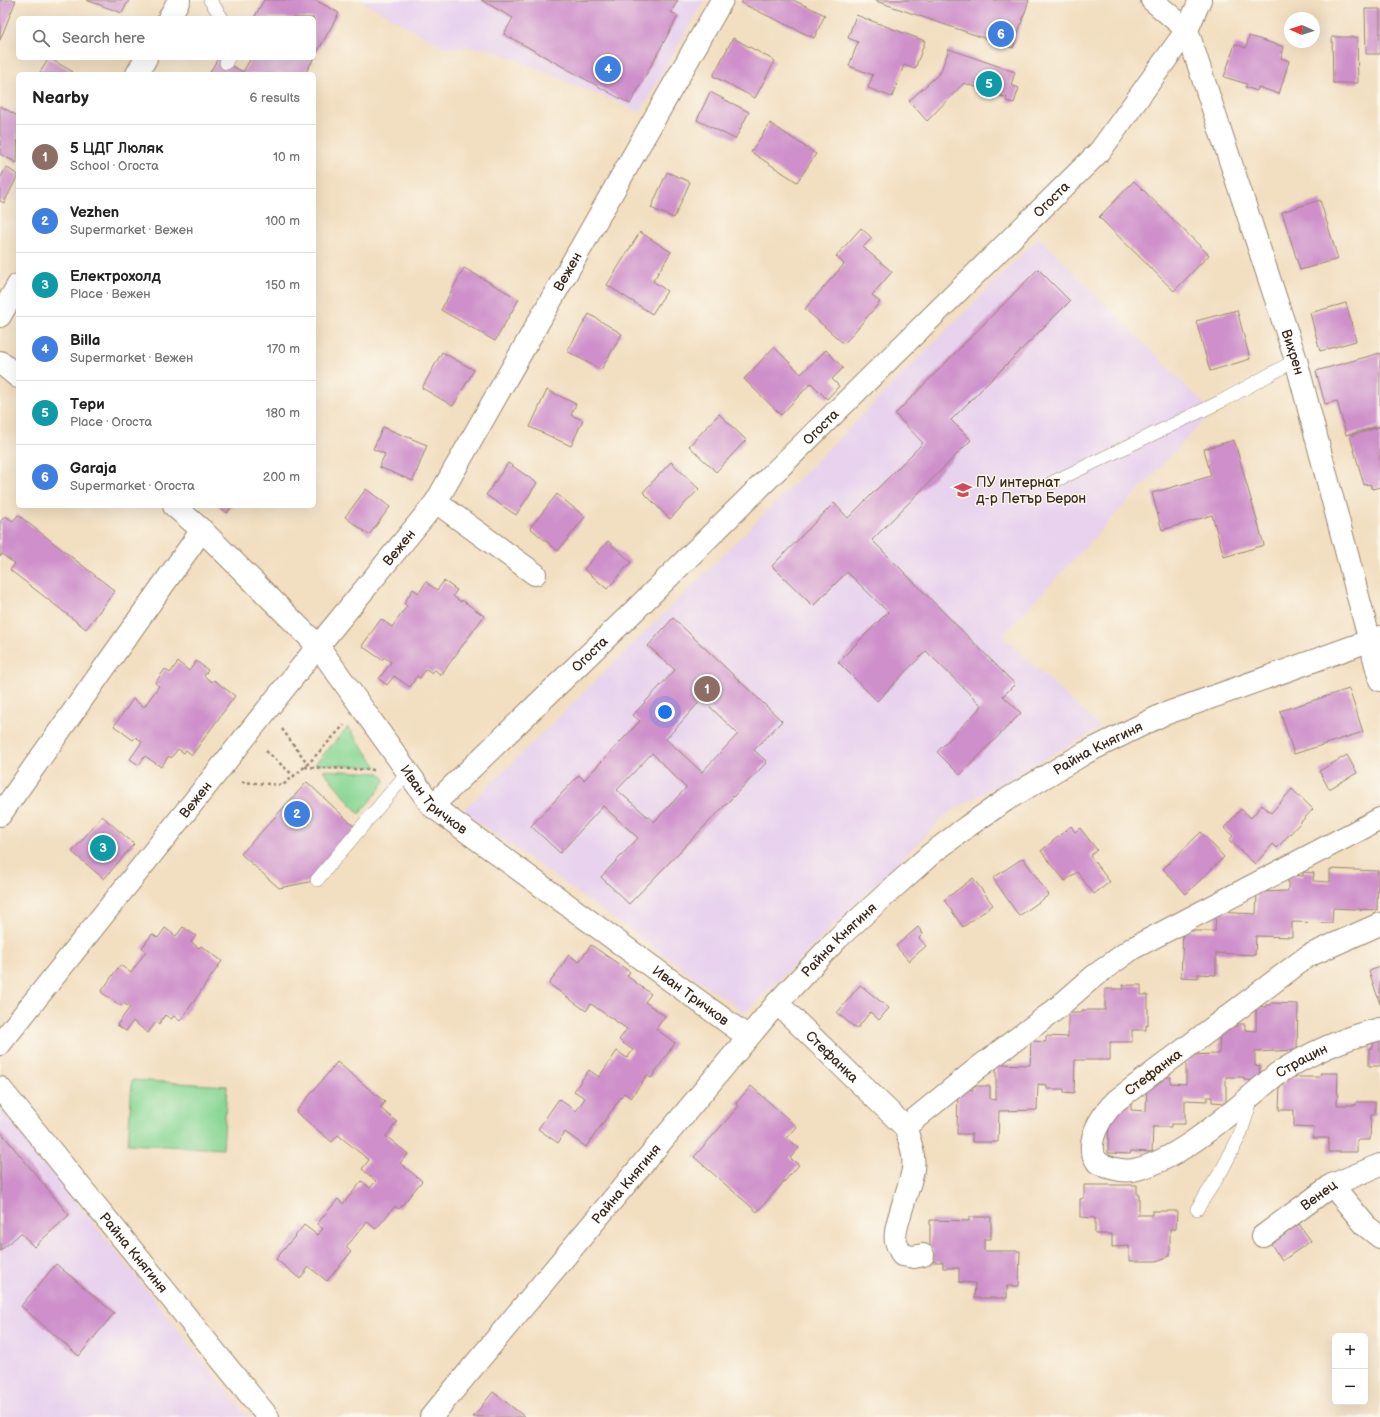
<!DOCTYPE html>
<meta charset="utf-8">
<style>
:root{--surface:#fff;--page:#f2f2f2;--text:#222;--muted:#767676;--line:#e0e0e0;--accent:#7c3aed}
body{margin:0;font-family:"Balsamiq Sans",sans-serif;background:var(--page);color:var(--text)}
.controls{position:absolute;right:12px;bottom:12px;display:grid;overflow:hidden;border-radius:6px;box-shadow:0 4px 16px #0002}
.controls button{width:36px;height:36px;display:grid;place-items:center;padding:0;border:0;border-bottom:1px solid var(--line);background:var(--surface);color:var(--text);font:20px sans-serif}
.compass{position:absolute;left:1284px;top:12px;width:36px;height:36px;border-radius:50%;background:var(--surface);box-shadow:0 4px 16px #0002;rotate:273deg}
.you{position:absolute;left:665px;top:712px;width:14px;height:14px;margin:-10px;border:3px solid #fff;border-radius:50%;background:#1a73e8;box-shadow:0 0 0 6px #1a73e833}
.badge{display:grid;place-items:center;width:26px;height:26px;border-radius:50%;background:var(--accent);color:#fff;font-size:13px;font-weight:700}
.pin{position:absolute;translate:-50% -50%;border:2px solid #fff;box-shadow:0 1px 4px #0006}
.list{margin:0;padding:0;list-style:none}
h2{display:flex;justify-content:space-between;align-items:center;height:52px;margin:0;padding:0 16px;font-size:17px}
h2 small{font-size:13px;font-weight:400;color:var(--muted)}
.list li{display:grid;grid-template-columns:26px 1fr auto;gap:12px;align-items:center;box-sizing:border-box;height:64px;padding:0 16px;border-top:1px solid var(--line)}
.list b{display:block;font-size:15px;white-space:nowrap}
.list p{margin:0;font-size:13px;white-space:nowrap;color:var(--muted)}
.list em{font-size:13px;font-style:normal;color:var(--muted)}
.icon{flex:none;width:22px;height:22px;fill:none;stroke:currentColor;stroke-width:2;stroke-linecap:round;stroke-linejoin:round}
.map{position:relative;flex:none;width:1380px;height:1417px;overflow:hidden}
.search{position:absolute;background:var(--surface);box-shadow:0 4px 16px #0002;left:16px;top:16px;width:300px;height:44px;display:flex;align-items:center;gap:10px;box-sizing:border-box;padding:0 14px;border-radius:6px;color:var(--muted);font-size:15px}
.panel{position:absolute;background:var(--surface);box-shadow:0 4px 16px #0002;left:16px;top:72px;width:300px;height:436px;border-radius:6px}
.map>svg:first-child{display:block}
</style>
<div class="map">
<svg width="1380" height="1417" viewBox="0 0 1380 1417">
<rect width="100%" height="100%" fill="#fbf7ec"/>
<filter id="ink" filterUnits="userSpaceOnUse"><feTurbulence type="fractalNoise" baseFrequency=".025" numOctaves="2"/><feDisplacementMap in="SourceGraphic" scale="8" xChannelSelector="R" yChannelSelector="G"/><feConvolveMatrix kernelMatrix="1 2 1 2 8 2 1 2 1" color-interpolation-filters="sRGB"/></filter>
<filter id="wash" filterUnits="userSpaceOnUse"><feTurbulence type="fractalNoise" baseFrequency=".012" numOctaves="4" result="noise"/><feDisplacementMap in="SourceGraphic" scale="16" xChannelSelector="R" yChannelSelector="G"/><feGaussianBlur stdDeviation="0.9" result="paint"/><feColorMatrix in="noise" values="0 0 0 0 0 0 0 0 0 0 0 0 0 0 0 0 0 1.4 0 .05"/><feComposite in="paint" operator="in"/></filter>
<g filter="url(#wash)">
<rect width="100%" height="100%" fill="#f2dec0"/>
<path fill="#e8d2ee" d="M 360,0 L 704,0 L 640,112 L 490,49 L 441,46 Z
M 1039,237 L 1212,412 L 1002,636 L 1101,728 L 948,813 L 745,1013 L 463,811 L 711,567 Z
M 0,1106 L 248,1417 L 0,1417 Z"/>
<path fill="#89d795" stroke="#62805a" d="M 348,727 L 377,767 L 315,764 Z
M 323,770 L 380,773 L 385,780 L 379,790 L 359,814 Z
M 132,1080 L 227,1086 L 223,1149 L 128,1144 Z"/>
<g id="blocks">
<path fill="#ce8fca" fill-rule="evenodd" d="M 0,0 L 16,0 L 0,40 Z
M 86,0 L 129,0 L 122,13 Z
M 264,0 L 315,0 L 339,13 L 314,58 L 314,18 L 254,18 Z
M 481,0 L 678,0 L 671,12 L 678,16 L 630,104 L 504,34 L 513,18 Z
M 743,0 L 793,0 L 825,15 L 814,38 L 741,3 Z
M 873,0 L 1029,0 L 1013,48 Z
M 1365,9 L 1380,9 L 1380,54 L 1366,54 Z
M 856,15 L 925,41 L 915,69 L 904,65 L 892,97 L 868,88 L 873,75 L 849,66 L 858,42 L 848,38 Z
M 1249,36 L 1284,47 L 1281,58 L 1289,61 L 1279,94 L 1258,87 L 1257,91 L 1245,87 L 1247,84 L 1224,77 L 1235,44 L 1246,48 Z
M 1332,37 L 1357,37 L 1358,83 L 1333,83 Z
M 733,38 L 775,61 L 755,98 L 713,76 Z
M 949,49 L 1015,72 L 1011,85 L 1019,88 L 1014,103 L 1006,101 L 1007,98 L 964,83 L 927,121 L 909,101 L 940,73 Z
M 49,58 L 73,72 L 71,74 L 39,74 Z
M 218,58 L 243,72 L 251,58 L 314,58 L 305,74 L 209,74 Z
M 710,92 L 749,112 L 735,139 L 697,120 Z
M 0,106 L 18,116 L 17,163 L 0,154 Z
M 770,123 L 816,154 L 797,182 L 751,152 Z
M 6,167 L 18,175 L 4,203 L 0,201 L 0,179 Z
M 667,172 L 690,182 L 674,218 L 651,208 Z
M 1134,181 L 1209,255 L 1174,291 L 1099,217 Z
M 1320,200 L 1338,259 L 1300,270 L 1282,212 Z
M 861,228 L 872,238 L 863,247 L 892,272 L 872,295 L 880,302 L 844,344 L 805,309 L 844,264 L 836,256 Z
M 640,232 L 671,252 L 653,281 L 667,291 L 652,314 L 607,285 Z
M 464,268 L 519,299 L 495,341 L 441,310 Z
M 1038,269 L 1070,301 L 951,420 L 971,440 L 872,540 L 1015,684 L 1003,696 L 1021,713 L 960,775 L 937,752 L 982,706 L 926,651 L 877,701 L 838,662 L 888,612 L 847,572 L 813,606 L 772,566 L 834,503 L 848,518 L 923,443 L 895,414 Z
M 1346,303 L 1356,341 L 1320,351 L 1310,313 Z
M 1237,310 L 1250,359 L 1210,371 L 1196,321 Z
M 589,314 L 622,334 L 601,370 L 567,351 Z
M 774,347 L 801,374 L 826,350 L 843,368 L 832,379 L 839,386 L 827,399 L 811,383 L 781,415 L 744,379 Z
M 442,352 L 474,370 L 453,406 L 422,388 Z
M 1380,353 L 1380,426 L 1346,435 L 1337,401 L 1325,404 L 1316,371 Z
M 547,390 L 576,404 L 571,415 L 583,420 L 571,446 L 530,427 Z
M 719,414 L 746,440 L 716,472 L 689,446 Z
M 383,427 L 427,445 L 413,481 L 379,467 L 385,454 L 373,449 Z
M 1380,427 L 1380,487 L 1372,489 L 1370,484 L 1364,485 L 1350,436 Z
M 1234,440 L 1264,545 L 1224,557 L 1212,515 L 1162,530 L 1152,493 L 1211,476 L 1204,449 Z
M 671,462 L 699,489 L 670,519 L 643,492 Z
M 508,463 L 537,483 L 516,515 L 486,495 Z
M 366,489 L 390,507 L 369,535 L 345,517 Z
M 557,494 L 585,517 L 558,551 L 530,528 Z
M 218,506 L 232,506 L 227,513 Z
M 18,515 L 115,591 L 86,629 L 10,570 L 15,564 L 2,554 L 0,557 L 0,522 L 5,516 L 13,521 Z
M 608,541 L 631,562 L 607,589 L 584,569 Z
M 444,581 L 457,590 L 453,596 L 461,602 L 462,600 L 484,616 L 441,675 L 435,670 L 432,673 L 426,669 L 420,678 L 417,676 L 410,687 L 394,676 L 387,685 L 379,679 L 391,662 L 384,657 L 382,660 L 362,646 L 381,619 L 392,627 L 407,606 L 404,603 L 413,589 L 419,593 L 426,582 L 437,590 Z
M 673,618 L 782,721 L 754,750 L 767,762 L 629,904 L 601,877 L 638,838 L 603,806 L 560,853 L 531,826 L 579,775 L 584,780 L 640,721 L 633,715 L 675,670 L 648,646 ZM 702,699 L 738,734 L 702,772 L 666,739 ZM 652,753 L 686,788 L 654,822 L 617,790 Z
M 196,661 L 208,670 L 204,676 L 212,682 L 214,680 L 235,696 L 192,755 L 186,750 L 184,753 L 178,749 L 171,758 L 169,756 L 161,767 L 145,756 L 139,765 L 130,759 L 142,742 L 136,737 L 133,740 L 114,726 L 133,699 L 144,707 L 159,686 L 155,683 L 165,669 L 170,673 L 178,662 L 189,671 Z
M 1349,689 L 1363,732 L 1294,754 L 1280,711 Z
M 1347,755 L 1357,773 L 1329,789 L 1319,771 Z
M 307,782 L 357,829 L 309,882 L 279,888 L 241,854 Z
M 1292,789 L 1313,809 L 1277,848 L 1273,844 L 1255,864 L 1229,840 L 1233,836 L 1224,828 L 1241,809 L 1251,818 L 1262,805 L 1271,813 Z
M 102,816 L 134,844 L 104,879 L 72,852 Z
M 1071,826 L 1075,832 L 1080,828 L 1097,850 L 1090,856 L 1110,882 L 1094,894 L 1077,872 L 1065,881 L 1041,851 Z
M 1201,832 L 1224,857 L 1186,894 L 1163,869 Z
M 1023,858 L 1049,895 L 1019,916 L 993,878 Z
M 1330,869 L 1378,871 L 1377,910 L 1333,908 L 1332,923 L 1292,922 L 1292,937 L 1256,936 L 1255,955 L 1216,953 L 1216,975 L 1198,974 L 1198,978 L 1181,977 L 1183,931 L 1215,931 L 1216,912 L 1256,914 L 1257,892 L 1288,891 L 1288,875 L 1303,876 L 1303,872 L 1314,873 L 1313,881 L 1330,882 Z
M 973,878 L 993,905 L 963,927 L 944,900 Z
M 183,927 L 196,936 L 191,942 L 199,948 L 201,946 L 222,961 L 180,1021 L 174,1016 L 171,1019 L 165,1015 L 159,1024 L 156,1022 L 148,1033 L 133,1021 L 126,1031 L 117,1025 L 130,1007 L 123,1003 L 121,1006 L 101,992 L 120,965 L 131,973 L 146,951 L 142,948 L 152,934 L 158,938 L 165,928 L 176,936 Z
M 918,927 L 923,934 L 919,938 L 926,946 L 909,961 L 896,946 Z
M 591,945 L 630,972 L 627,976 L 651,994 L 645,1002 L 665,1016 L 656,1029 L 675,1043 L 651,1078 L 647,1075 L 631,1098 L 624,1093 L 586,1147 L 565,1132 L 558,1143 L 538,1129 L 559,1099 L 576,1111 L 585,1098 L 574,1091 L 589,1070 L 599,1077 L 617,1051 L 627,1058 L 633,1050 L 619,1040 L 627,1029 L 591,1004 L 586,1011 L 549,984 L 569,955 L 579,962 Z
M 1380,967 L 1380,1004 L 1369,971 Z
M 860,985 L 889,1008 L 879,1020 L 870,1012 L 857,1029 L 837,1013 Z
M 1123,985 L 1141,985 L 1141,995 L 1148,995 L 1148,1026 L 1146,1025 L 1146,1030 L 1132,1030 L 1132,1042 L 1110,1042 L 1110,1060 L 1075,1060 L 1074,1093 L 1064,1092 L 1064,1089 L 1047,1089 L 1047,1085 L 1038,1084 L 1037,1110 L 999,1111 L 998,1142 L 972,1142 L 972,1134 L 957,1134 L 958,1089 L 973,1090 L 973,1086 L 990,1086 L 990,1099 L 996,1100 L 996,1064 L 1030,1065 L 1031,1041 L 1046,1042 L 1046,1036 L 1068,1037 L 1068,1013 L 1082,1013 L 1082,1010 L 1105,1010 L 1105,989 L 1124,989 Z
M 1271,1003 L 1298,1004 L 1297,1050 L 1255,1052 L 1255,1066 L 1260,1065 L 1259,1081 L 1244,1080 L 1244,1077 L 1226,1077 L 1226,1103 L 1212,1102 L 1212,1097 L 1207,1097 L 1207,1101 L 1185,1100 L 1185,1124 L 1171,1124 L 1171,1127 L 1153,1127 L 1152,1152 L 1131,1151 L 1130,1154 L 1108,1153 L 1109,1107 L 1131,1103 L 1131,1110 L 1146,1111 L 1147,1081 L 1161,1081 L 1162,1077 L 1171,1077 L 1170,1083 L 1186,1084 L 1186,1055 L 1219,1054 L 1220,1026 L 1237,1026 L 1237,1024 L 1245,1024 L 1245,1030 L 1256,1031 L 1256,1006 L 1266,1007 L 1266,1005 L 1271,1005 Z
M 1373,1033 L 1380,1033 L 1380,1066 L 1369,1066 L 1369,1048 L 1373,1048 Z
M 337,1062 L 385,1102 L 380,1108 L 397,1122 L 386,1136 L 408,1154 L 400,1163 L 422,1181 L 399,1209 L 395,1206 L 376,1229 L 367,1222 L 346,1247 L 351,1252 L 327,1281 L 309,1267 L 300,1279 L 276,1259 L 304,1225 L 317,1235 L 323,1229 L 317,1224 L 338,1199 L 343,1204 L 362,1181 L 370,1188 L 376,1181 L 362,1169 L 369,1160 L 338,1135 L 332,1142 L 296,1112 Z
M 1320,1073 L 1338,1073 L 1337,1105 L 1356,1105 L 1356,1102 L 1375,1102 L 1375,1115 L 1371,1115 L 1370,1140 L 1357,1140 L 1357,1152 L 1329,1152 L 1329,1138 L 1313,1138 L 1314,1128 L 1294,1127 L 1294,1110 L 1279,1110 L 1280,1085 L 1284,1085 L 1284,1077 L 1321,1077 Z
M 751,1086 L 797,1127 L 787,1138 L 799,1148 L 790,1158 L 799,1165 L 757,1212 L 694,1157 L 739,1106 L 736,1103 Z
M 0,1131 L 69,1215 L 34,1247 L 21,1233 L 0,1251 Z
M 1084,1185 L 1137,1185 L 1137,1195 L 1139,1195 L 1139,1214 L 1137,1215 L 1152,1215 L 1152,1211 L 1177,1211 L 1176,1229 L 1170,1229 L 1170,1256 L 1156,1261 L 1129,1261 L 1129,1246 L 1112,1247 L 1112,1234 L 1095,1234 L 1095,1218 L 1080,1217 L 1080,1199 L 1084,1198 Z
M 969,1217 L 991,1217 L 991,1239 L 984,1239 L 984,1251 L 1020,1251 L 1019,1286 L 1007,1286 L 1007,1298 L 974,1298 L 975,1283 L 959,1282 L 959,1268 L 943,1268 L 943,1262 L 933,1262 L 933,1249 L 930,1249 L 930,1220 L 969,1221 Z
M 1299,1224 L 1311,1241 L 1282,1261 L 1271,1244 Z
M 56,1264 L 114,1313 L 79,1356 L 21,1306 Z
M 493,1392 L 525,1417 L 473,1417 Z"/>
</g>
</g>
<g filter="url(#ink)">
<use href="#blocks" fill-opacity="0" stroke="#96846f" stroke-width="1"/>
<g fill="none" stroke-linecap="round" stroke-linejoin="round">
<g stroke="#96846f" stroke-width="14">
<path id="lane" d="M 210,0 L 222,18
M 226,63 L 228,58
M 1051,483 L 1222,401 L 1296,360
M 317,880 L 408,772
M 1197,1209 L 1222,1170 L 1240,1135 L 1252,1098"/>
</g>
<g stroke="#96846f" stroke-width="24">
<g id="street">
<path d="M 1152,0 L 1187,30"/>
<path id="s1" d="M 1187,30 L 1296,360 L 1380,680"/>
<path d="M 0,362 L 18,377"/>
<path d="M 436,502 L 535,574"/>
<path id="s2" d="M 174,506 L 202,530 L 318,646 L 432,806 L 748,1037"/>
<path id="s3" d="M 432,806 L 635,610 L 1100,151 L 1187,30 L 1200,0"/>
<path d="M 0,815 L 202,530"/>
<path id="s4" d="M 1380,924 L 1308,956 L 1117,1100 C 1104,1112 1090,1133 1092,1151 C 1093,1155 1096,1160 1098,1163 C 1109,1168 1121,1172 1133,1170 C 1181,1161 1239,1105 1277,1074 C 1308,1054 1344,1038 1380,1029"/>
<path id="s5" d="M 777,1003 L 905,1127"/>
<path id="s6" d="M 0,1044 L 318,646 L 436,502 L 722,0"/>
<path id="s7" d="M 0,1088 L 268,1417"/>
<path d="M 1332,1185 L 1366,1226 L 1380,1237"/>
<path id="s8" d="M 1263,1236 L 1332,1185 L 1380,1165"/>
<path d="M 923,1255 L 914,1257 L 902,1255 C 900,1250 897,1246 896,1241 C 892,1230 911,1185 913,1169 C 915,1154 910,1141 905,1127 L 979,1067 L 1055,1010 L 1093,977 L 1133,948 L 1380,819"/>
<path id="s9" d="M 431,1417 L 777,1003 L 838,938 L 883,897 L 931,854 L 968,826 L 1006,800 L 1085,753 L 1162,715 L 1380,637"/>
</g>
</g>
<g stroke="#96846f" stroke-width="24">
<path id="secondary" d="M 169,18 L 179,0
M 137,74 L 146,58
M 0,316 L 18,285"/>
</g>
<path stroke="#96846f" stroke-width="2.5" stroke-dasharray="3 3" stroke-linecap="butt" d="M 282,729 L 308,764
M 266,751 L 294,776
M 305,767 L 376,770
M 242,782 L 283,785 L 308,764 L 344,725"/>
<use href="#lane" stroke="#fff" stroke-width="13"/>
<use href="#street" stroke="#fff" stroke-width="22"/>
<use href="#secondary" stroke="#fff" stroke-width="22"/>
</g>
</g>
<defs>
<g id="school-bare" transform="scale(1.38)"><path d="M0-5L7-2L0 1L-7-2ZM-4 1L0 2.5L4 1V4Q0 6-4 4Z" fill="#d1495b" stroke="#fbf7ec" stroke-width="2.5" paint-order="stroke"/></g>
</defs>
<g fill-rule="evenodd">
<use href="#school-bare" x="963" y="490"/>
</g>
<g text-anchor="middle" stroke-width="3" stroke-linejoin="round" paint-order="stroke">
<g font-size="14" fill="#3b2a1e" stroke="#fbf7ec">
<text dy="5" stroke="none"><textPath href="#s3" startOffset="867">Огоста</textPath></text>
<text dy="5" stroke="none"><textPath href="#s6" startOffset="961">Вежен</textPath></text>
<text dy="5" stroke="none"><textPath href="#s1" startOffset="339">Вихрен</textPath></text>
<text dy="5" stroke="none"><textPath href="#s3" startOffset="543">Огоста</textPath></text>
<text dy="5" stroke="none"><textPath href="#s6" startOffset="637">Вежен</textPath></text>
<text dy="5" stroke="none"><textPath href="#s3" startOffset="219">Огоста</textPath></text>
<text dy="5" stroke="none"><textPath href="#s9" startOffset="952">Райна Княгиня</textPath></text>
<text dy="5" stroke="none"><textPath href="#s2" startOffset="394">Иван Тричков</textPath></text>
<text dy="5" stroke="none"><textPath href="#s6" startOffset="313">Вежен</textPath></text>
<text dy="5" stroke="none"><textPath href="#s9" startOffset="628">Райна Княгиня</textPath></text>
<text dy="5" stroke="none"><textPath href="#s2" startOffset="718">Иван Тричков</textPath></text>
<text dy="5" stroke="none"><textPath href="#s5" startOffset="77">Стефанка</textPath></text>
<text dy="5" stroke="none"><textPath href="#s4" startOffset="629">Страцин</textPath></text>
<text transform="translate(1153 1072) rotate(-37)" y="5">Стефанка</text>
<text dy="5" stroke="none"><textPath href="#s9" startOffset="304">Райна Княгиня</textPath></text>
<text dy="5" stroke="none"><textPath href="#s8" startOffset="69">Венец</textPath></text>
<text dy="5" stroke="none"><textPath href="#s7" startOffset="212">Райна Княгиня</textPath></text>
</g>
<g font-size="14" fill="#3b2a1e" stroke="#fbf7ec" text-anchor="start">
<text x="976" y="487">ПУ интернат<tspan x="976" dy="16">д-р Петър Берон</tspan></text>
</g>
</g>
</svg>
<div class="controls">
<button>+</button>
<button>−</button>
</div>
<svg class="compass" viewBox="-18 -18 36 36"><path d="M0-13l5 13h-10z" fill="#e53935"/><path d="M0 13l5-13h-10z" fill="#767676"/></svg>
<div class="you"></div>
<div class="pin badge" style="left:707px;top:689px;background:#8d6e63">1</div>
<div class="pin badge" style="left:297px;top:814px;background:#3f7fe0">2</div>
<div class="pin badge" style="left:103px;top:848px;background:#0f9aa8">3</div>
<div class="pin badge" style="left:608px;top:69px;background:#3f7fe0">4</div>
<div class="pin badge" style="left:989px;top:84px;background:#0f9aa8">5</div>
<div class="pin badge" style="left:1001px;top:34px;background:#3f7fe0">6</div>
<div class="search"><svg class="icon" aria-label="search" viewBox="0 0 24 24"><circle cx="10" cy="10" r="6"/><path d="M15 15l6 6"/></svg>Search here</div>
<section class="panel">
<h2>Nearby<small>6 results</small></h2>
<ul class="list">
<li><span class="badge" style="background:#8d6e63">1</span><div><b>5 ЦДГ Люляк</b><p>School · Огоста</p></div><em>10 m</em></li>
<li><span class="badge" style="background:#3f7fe0">2</span><div><b>Vezhen</b><p>Supermarket · Вежен</p></div><em>100 m</em></li>
<li><span class="badge" style="background:#0f9aa8">3</span><div><b>Електрохолд</b><p>Place · Вежен</p></div><em>150 m</em></li>
<li><span class="badge" style="background:#3f7fe0">4</span><div><b>Billa</b><p>Supermarket · Вежен</p></div><em>170 m</em></li>
<li><span class="badge" style="background:#0f9aa8">5</span><div><b>Тери</b><p>Place · Огоста</p></div><em>180 m</em></li>
<li><span class="badge" style="background:#3f7fe0">6</span><div><b>Garaja</b><p>Supermarket · Огоста</p></div><em>200 m</em></li>
</ul>
</section>
</div>
